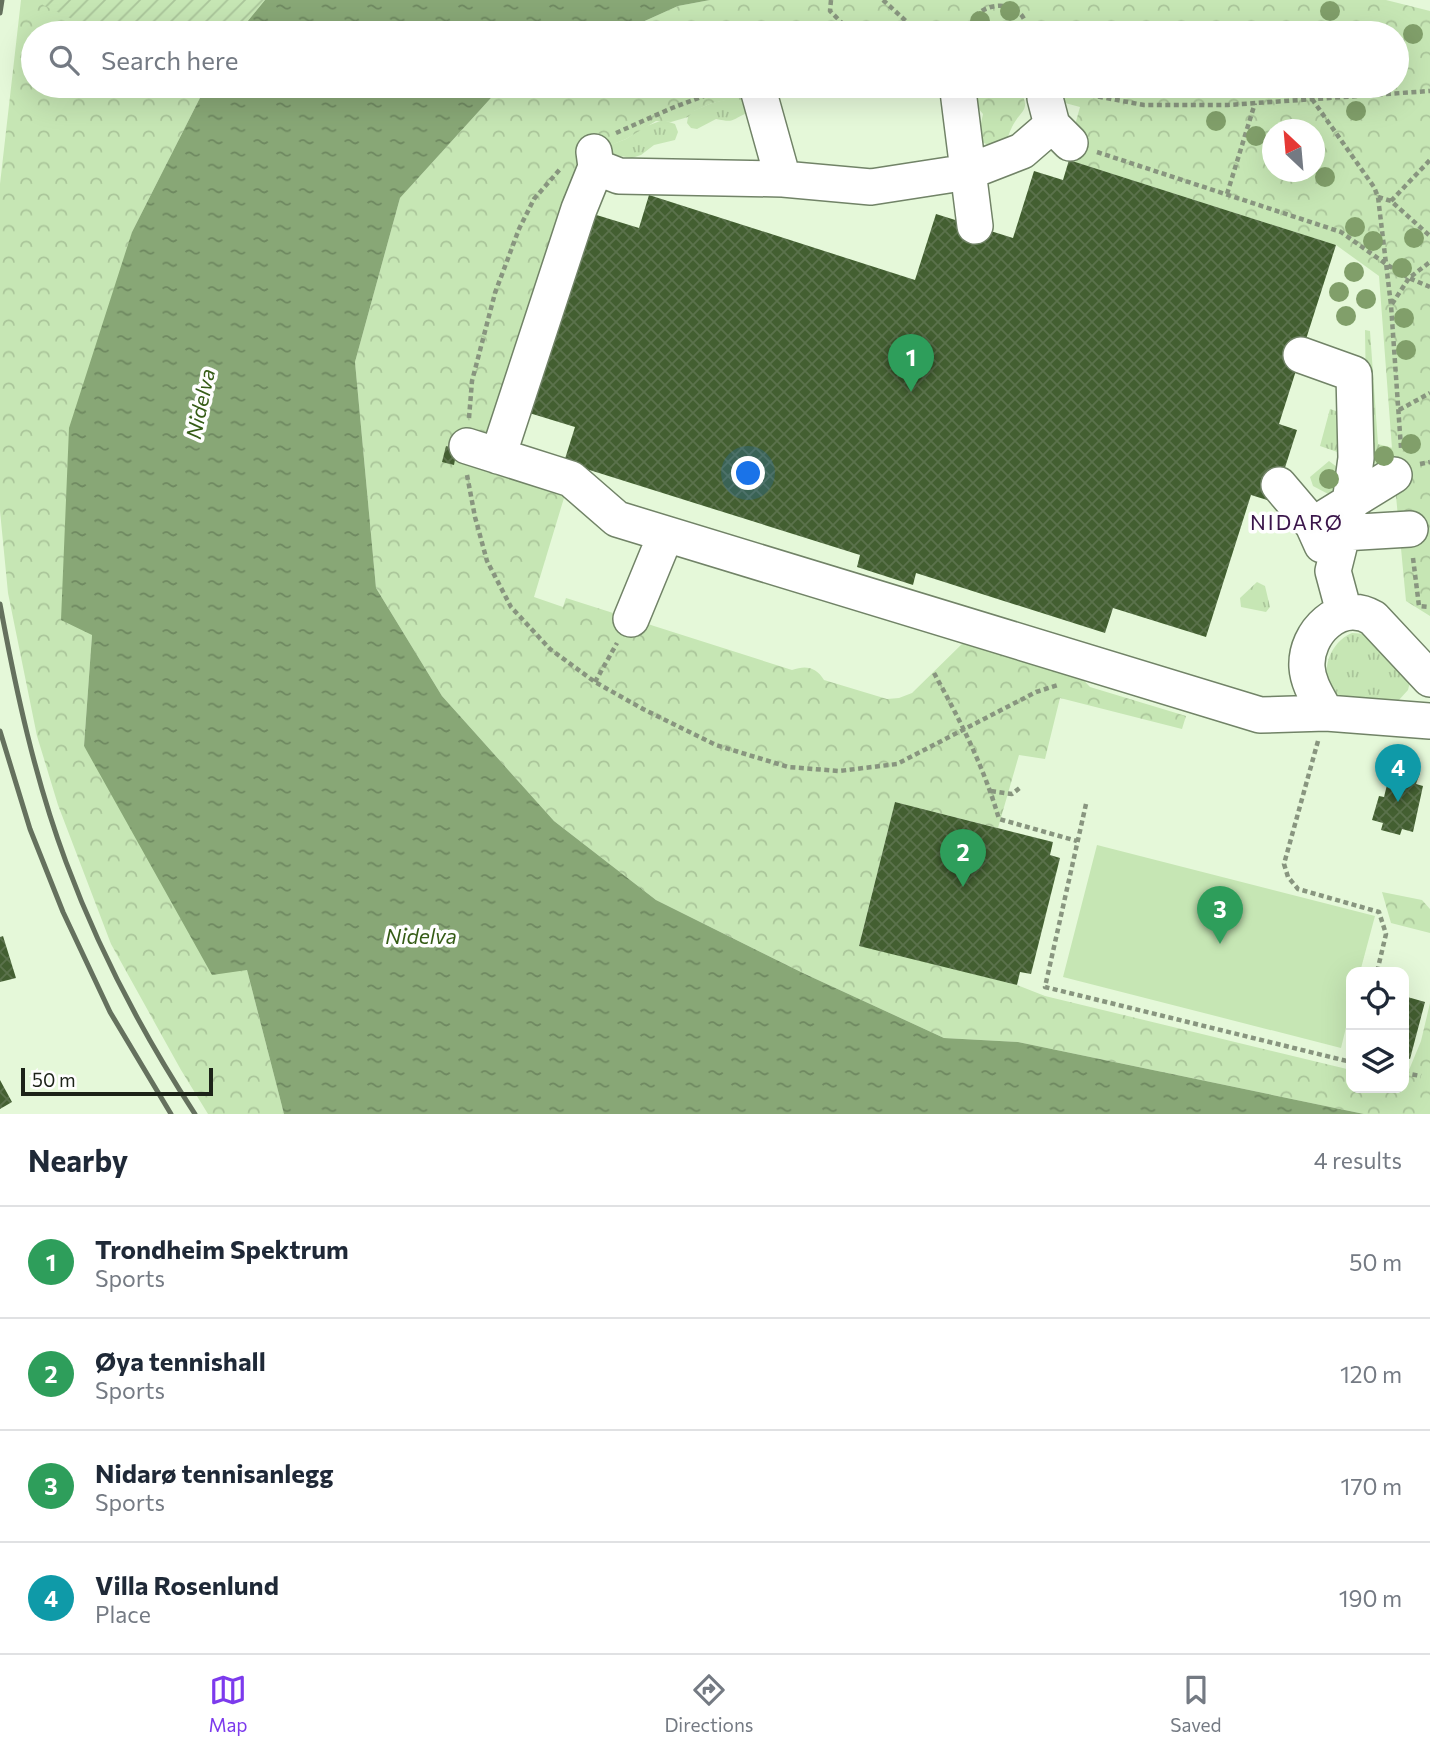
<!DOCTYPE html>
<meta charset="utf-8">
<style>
:root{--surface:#fff;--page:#f2f2f3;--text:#1f2937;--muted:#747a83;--line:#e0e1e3;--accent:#7c3aed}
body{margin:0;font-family:Commissioner,sans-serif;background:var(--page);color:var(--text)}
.controls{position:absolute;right:21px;bottom:21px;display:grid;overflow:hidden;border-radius:14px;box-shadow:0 7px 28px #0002}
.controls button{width:63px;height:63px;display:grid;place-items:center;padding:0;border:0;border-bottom:2px solid var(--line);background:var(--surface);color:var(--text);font:35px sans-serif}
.compass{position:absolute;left:1262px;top:119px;width:63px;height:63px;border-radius:50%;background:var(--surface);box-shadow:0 7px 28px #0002;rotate:334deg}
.scale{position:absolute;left:21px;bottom:18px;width:192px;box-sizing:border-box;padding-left:7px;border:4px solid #1c2318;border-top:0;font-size:19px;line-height:24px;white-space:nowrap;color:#1c2318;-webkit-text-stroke:5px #fefefe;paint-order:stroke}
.you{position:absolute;left:749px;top:474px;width:24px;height:24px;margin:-18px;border:5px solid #fff;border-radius:50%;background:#1a73e8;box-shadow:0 0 0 10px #1a73e833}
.badge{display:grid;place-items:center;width:46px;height:46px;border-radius:50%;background:var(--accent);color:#fff;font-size:23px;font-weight:700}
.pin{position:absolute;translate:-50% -58px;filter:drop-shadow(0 2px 4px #0008)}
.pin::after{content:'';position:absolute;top:37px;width:24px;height:21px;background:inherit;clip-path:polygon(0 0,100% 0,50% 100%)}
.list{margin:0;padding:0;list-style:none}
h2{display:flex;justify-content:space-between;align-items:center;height:91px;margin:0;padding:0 28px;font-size:30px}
h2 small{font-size:23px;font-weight:400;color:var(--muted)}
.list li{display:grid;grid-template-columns:46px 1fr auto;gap:21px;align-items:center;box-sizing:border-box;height:112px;padding:0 28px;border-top:2px solid var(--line)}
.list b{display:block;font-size:26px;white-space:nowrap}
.list p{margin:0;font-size:23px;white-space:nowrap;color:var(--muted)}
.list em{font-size:23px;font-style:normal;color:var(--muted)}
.icon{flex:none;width:38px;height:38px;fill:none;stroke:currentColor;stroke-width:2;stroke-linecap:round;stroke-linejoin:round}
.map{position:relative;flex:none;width:1430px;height:1114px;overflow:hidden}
.search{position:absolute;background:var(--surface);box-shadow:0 7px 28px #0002;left:21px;right:21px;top:21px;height:77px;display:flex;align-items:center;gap:18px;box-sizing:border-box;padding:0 24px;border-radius:38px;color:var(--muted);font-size:26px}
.sheet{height:539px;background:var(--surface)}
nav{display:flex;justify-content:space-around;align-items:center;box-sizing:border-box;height:98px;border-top:2px solid var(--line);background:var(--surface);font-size:19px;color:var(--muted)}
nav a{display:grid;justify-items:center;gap:4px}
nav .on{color:var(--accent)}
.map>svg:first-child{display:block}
</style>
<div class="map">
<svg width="1430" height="1114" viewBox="0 0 1430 1114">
<defs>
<pattern id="grass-tufts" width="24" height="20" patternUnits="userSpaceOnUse" patternTransform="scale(1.75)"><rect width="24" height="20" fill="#c6e6b4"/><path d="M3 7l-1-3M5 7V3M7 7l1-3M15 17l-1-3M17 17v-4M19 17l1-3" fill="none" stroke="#aac59a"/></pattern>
<pattern id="forest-crowns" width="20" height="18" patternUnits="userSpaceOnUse" patternTransform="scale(1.75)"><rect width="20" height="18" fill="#c6e6b4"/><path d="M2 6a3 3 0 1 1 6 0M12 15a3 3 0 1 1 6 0" fill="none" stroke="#aac59a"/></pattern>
<pattern id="garden-furrows" width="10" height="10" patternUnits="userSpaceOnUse" patternTransform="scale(1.75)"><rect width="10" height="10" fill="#c6e6b4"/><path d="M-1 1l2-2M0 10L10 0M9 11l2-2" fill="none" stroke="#aac59a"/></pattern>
<pattern id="water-ripples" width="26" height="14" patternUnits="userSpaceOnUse" patternTransform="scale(1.75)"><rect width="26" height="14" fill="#88a776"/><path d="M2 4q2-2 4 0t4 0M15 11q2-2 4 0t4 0" fill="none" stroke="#6e8860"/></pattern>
<pattern id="building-cross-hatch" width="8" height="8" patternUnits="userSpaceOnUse" patternTransform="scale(1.75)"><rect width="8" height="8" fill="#435f31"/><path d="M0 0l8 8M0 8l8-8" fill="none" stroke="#5b724c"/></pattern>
</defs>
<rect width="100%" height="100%" fill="#e5f8d9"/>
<path fill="url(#grass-tufts)" d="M 746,95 L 747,113 C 731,120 735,123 716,119 L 697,129 L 691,128 L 687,123 L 688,117 L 693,111 L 712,103 Z
M 663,120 L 675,124 L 678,132 L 675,140 L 654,145 L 641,155 L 632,158 L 614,155 L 609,157 L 605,147 L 626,139 L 644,127 Z
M 1365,330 L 1370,331 L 1378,444 L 1393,448 L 1393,461 L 1386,467 L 1367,461 Z
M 1330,409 L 1339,412 L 1346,455 L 1320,446 Z
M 1329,461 L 1341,470 L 1340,492 L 1332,496 L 1313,486 L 1310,477 Z
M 1257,582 L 1265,586 L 1270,607 L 1266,612 L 1241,607 L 1240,598 Z
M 1352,633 L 1368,634 L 1410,682 L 1408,690 L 1398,701 L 1342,699 C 1316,682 1326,644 1352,633 Z"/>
<path fill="url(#forest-crowns)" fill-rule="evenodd" d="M 21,0 L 78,0 L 129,33 L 33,33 L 33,86 L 206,86 L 132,232 L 92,635 L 84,746 L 247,970 L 284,1114 L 208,1114 L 181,1070 L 111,944 L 58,805 L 37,736 L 8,593 L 0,511 L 0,184 Z
M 710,0 L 1386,0 L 1430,11 L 1430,616 L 1406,601 L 1394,475 L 1379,276 L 1336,245 L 1069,160 L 1070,143 L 1080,107 L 1020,91 C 1032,111 1020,110 1012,127 C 1009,133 1008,138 1005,143 C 993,145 986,148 978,137 L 983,114 C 977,106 971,100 976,90 L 958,91 L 943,86 L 1397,86 L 1397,33 L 618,33 L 678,6 ZM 1272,130 L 1314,130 L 1314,172 L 1272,172 Z
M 506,86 L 770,86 L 738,98 L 712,103 L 694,111 L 688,117 L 671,122 L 656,121 L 626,139 L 594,152 L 486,461 L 567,488 L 534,597 L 563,607 L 566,598 L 792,670 C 806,665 816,667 824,680 L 887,699 L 899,698 L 912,693 L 965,641 L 1074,670 L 1090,687 L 1186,716 L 1182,729 L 1060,698 L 1045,759 L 1019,755 L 998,828 L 895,802 L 859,945 L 1017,985 L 1045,996 L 1351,1070 L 1351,1088 L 1404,1088 L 1404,1082 L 1421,1041 L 1430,1003 L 1430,1114 L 1364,1114 L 1018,1042 L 944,1038 L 805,974 L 656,900 L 554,821 L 442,696 L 376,588 L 355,362 L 400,198 L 500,88 Z
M 1382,892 L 1422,900 L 1430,909 L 1430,933 L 1391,923 Z"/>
<path fill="url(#garden-furrows)" d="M 43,0 L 265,0 L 238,33 L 101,33 L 43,5 Z"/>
<path fill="#c6e6b4" d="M 1097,845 L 1375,916 L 1360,972 L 1351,972 L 1351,1007 L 1341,1048 L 1063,977 Z"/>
<path fill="url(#water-ripples)" d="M 265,0 L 710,0 L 678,6 L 618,33 L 238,33 Z
M 206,86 L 506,86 L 500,88 L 400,198 L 355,362 L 376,588 L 442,696 L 554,821 L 656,900 L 805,974 L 944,1038 L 1018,1042 L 1364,1114 L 284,1114 L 247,970 L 212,975 L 84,746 L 92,635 L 61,620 L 69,428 L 132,232 Z"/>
<path fill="url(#building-cross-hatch)" d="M 1069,160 L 1336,245 L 1279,424 L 1297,430 L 1274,502 L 1251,495 L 1206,637 L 1113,608 L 1105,633 L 916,573 L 913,585 L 857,567 L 860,555 L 564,462 L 575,427 L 526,412 L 590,213 L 639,228 L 649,195 L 915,280 L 936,214 L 1013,238 L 1034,171 L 1063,180 Z
M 446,446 L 457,449 L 454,465 L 442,462 Z
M 1399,767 L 1420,773 L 1416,784 L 1423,786 L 1413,832 L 1402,829 L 1400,835 L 1381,830 L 1383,823 L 1372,820 L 1379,796 L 1384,797 L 1389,777 L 1395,778 Z
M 895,802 L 1053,842 L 1050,855 L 1060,858 L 1031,974 L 1020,972 L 1017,985 L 859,946 Z
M 3,936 L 16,978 L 0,982 L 0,937 Z
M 1404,996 L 1425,1002 L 1410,1059 L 1404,1058 Z
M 0,1080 L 12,1102 L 0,1109 Z"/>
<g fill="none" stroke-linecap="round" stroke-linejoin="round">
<g stroke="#718367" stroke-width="38">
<path id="minor" d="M 958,91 L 975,226
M 759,93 L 783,179
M 1045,98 L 1052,125 L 1070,143
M 596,167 L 619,176 L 783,179 L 871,187 L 968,172 L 1022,151 L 1052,125
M 1301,355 L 1354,374 L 1356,458 L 1350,503 L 1333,571 L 1344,612
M 467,446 L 571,479 L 617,519 L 1260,715 L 1326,713 L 1430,721
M 498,456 L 579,209 L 596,167 L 594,152
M 1394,475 L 1313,525 L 1343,533 L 1410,529
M 1279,485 L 1313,525 L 1322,545
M 631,619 L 666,534
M 1326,713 C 1318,698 1308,684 1307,667 C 1305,633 1340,598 1373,618 L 1430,679"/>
</g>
<path stroke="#88957f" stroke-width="4.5" stroke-dasharray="5 3.5" stroke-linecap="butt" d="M 831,0 L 830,11 L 843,24 L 905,33
M 883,0 L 919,33
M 972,33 C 973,28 973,22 975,17 C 988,0 1027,0 1027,33
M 1073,92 L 1144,105 L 1228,105 L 1430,91
M 1312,99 L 1374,187 L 1378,197 L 1391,305 L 1401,448
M 616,133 L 672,108 L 731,86
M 1097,152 L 1341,232 L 1386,264 L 1409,278 L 1430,287
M 1227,194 L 1255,103
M 1378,197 L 1391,201 L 1430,236
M 1391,201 L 1430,160
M 1392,304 L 1409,278 L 1430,262
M 1399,410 L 1430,393
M 469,418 L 472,381 L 495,293 L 519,229 L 534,199 L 561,168
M 1420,464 L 1430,462
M 467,475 L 475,517 L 487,561 L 511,607 L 550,649 L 595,682 L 643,709 L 716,745 L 788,767 L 839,771 L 897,764 L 1036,692 L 1058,685
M 1413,558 L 1419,606 L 1430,607
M 934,673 C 960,720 984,767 999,819 L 1077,841
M 595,682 L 617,643
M 1318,741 L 1284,864 L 1288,877 L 1298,889 L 1379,912 L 1386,934 L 1377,972
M 991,791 L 1012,794 L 1021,787
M 1086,804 L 1045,987 L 1351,1062
M 1404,1073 L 1421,1076"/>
<use href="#minor" stroke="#fff" stroke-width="35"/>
<path stroke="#65715e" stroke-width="5" d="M 0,13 L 2,0
M 0,604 C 16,691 35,779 66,862 C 99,951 144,1036 195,1114
M 0,731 L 30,829 L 63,912 L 110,1012 L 171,1114"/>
</g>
<g fill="#819f6a">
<circle cx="1010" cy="11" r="10"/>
<circle cx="1330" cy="11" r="10"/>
<circle cx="980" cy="21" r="10"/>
<circle cx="1413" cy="34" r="10"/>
<circle cx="1356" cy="111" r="10"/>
<circle cx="1216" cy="121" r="10"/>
<circle cx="1256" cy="136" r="10"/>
<circle cx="1325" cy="177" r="10"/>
<circle cx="1355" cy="227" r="10"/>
<circle cx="1414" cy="238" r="10"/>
<circle cx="1373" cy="241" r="10"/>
<circle cx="1402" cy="268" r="10"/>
<circle cx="1354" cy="272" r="10"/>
<circle cx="1339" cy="292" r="10"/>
<circle cx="1366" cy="299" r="10"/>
<circle cx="1346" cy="316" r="10"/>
<circle cx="1404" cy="318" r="10"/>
<circle cx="1406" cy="350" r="10"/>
<circle cx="1411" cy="444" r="10"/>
<circle cx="1384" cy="456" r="10"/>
<circle cx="1329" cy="479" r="10"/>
</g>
<g text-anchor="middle" stroke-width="7" stroke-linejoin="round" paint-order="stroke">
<g font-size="21" font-style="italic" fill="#355c16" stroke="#fefefe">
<text transform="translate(201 404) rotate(-78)" y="7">Nidelva</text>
<text x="421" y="944">Nidelva</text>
</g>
<g font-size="21" letter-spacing="2" fill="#3a154a" stroke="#fefefe">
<text x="1297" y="530">NIDARØ</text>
</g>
</g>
</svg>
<div class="controls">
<button><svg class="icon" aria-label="locate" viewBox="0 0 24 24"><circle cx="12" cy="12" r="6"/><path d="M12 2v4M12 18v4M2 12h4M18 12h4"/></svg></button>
<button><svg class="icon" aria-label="layers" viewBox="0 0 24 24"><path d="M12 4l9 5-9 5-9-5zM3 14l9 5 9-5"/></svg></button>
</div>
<svg class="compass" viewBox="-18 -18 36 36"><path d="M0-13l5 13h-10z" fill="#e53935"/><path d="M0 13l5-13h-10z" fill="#747a83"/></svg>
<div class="scale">50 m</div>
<div class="you"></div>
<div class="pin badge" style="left:911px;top:392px;background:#2e9e5b">1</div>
<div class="pin badge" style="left:963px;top:887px;background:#2e9e5b">2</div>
<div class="pin badge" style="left:1220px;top:944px;background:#2e9e5b">3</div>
<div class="pin badge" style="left:1398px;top:802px;background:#0f9aa8">4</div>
<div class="search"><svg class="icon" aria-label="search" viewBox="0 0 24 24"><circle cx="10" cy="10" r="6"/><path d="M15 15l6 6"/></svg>Search here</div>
</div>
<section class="sheet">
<h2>Nearby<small>4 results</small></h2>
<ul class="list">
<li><span class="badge" style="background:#2e9e5b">1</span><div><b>Trondheim Spektrum</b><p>Sports</p></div><em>50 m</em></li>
<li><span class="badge" style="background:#2e9e5b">2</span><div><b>Øya tennishall</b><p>Sports</p></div><em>120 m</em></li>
<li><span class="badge" style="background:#2e9e5b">3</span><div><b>Nidarø tennisanlegg</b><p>Sports</p></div><em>170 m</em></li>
<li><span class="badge" style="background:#0f9aa8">4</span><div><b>Villa Rosenlund</b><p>Place</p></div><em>190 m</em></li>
</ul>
</section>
<nav>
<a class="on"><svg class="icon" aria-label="map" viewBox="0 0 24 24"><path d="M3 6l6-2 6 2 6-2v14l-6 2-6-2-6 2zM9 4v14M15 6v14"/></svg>Map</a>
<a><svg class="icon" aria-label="directions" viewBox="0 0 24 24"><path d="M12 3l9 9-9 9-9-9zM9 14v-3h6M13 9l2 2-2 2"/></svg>Directions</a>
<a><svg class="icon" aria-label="saved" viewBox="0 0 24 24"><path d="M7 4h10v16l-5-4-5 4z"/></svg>Saved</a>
</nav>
